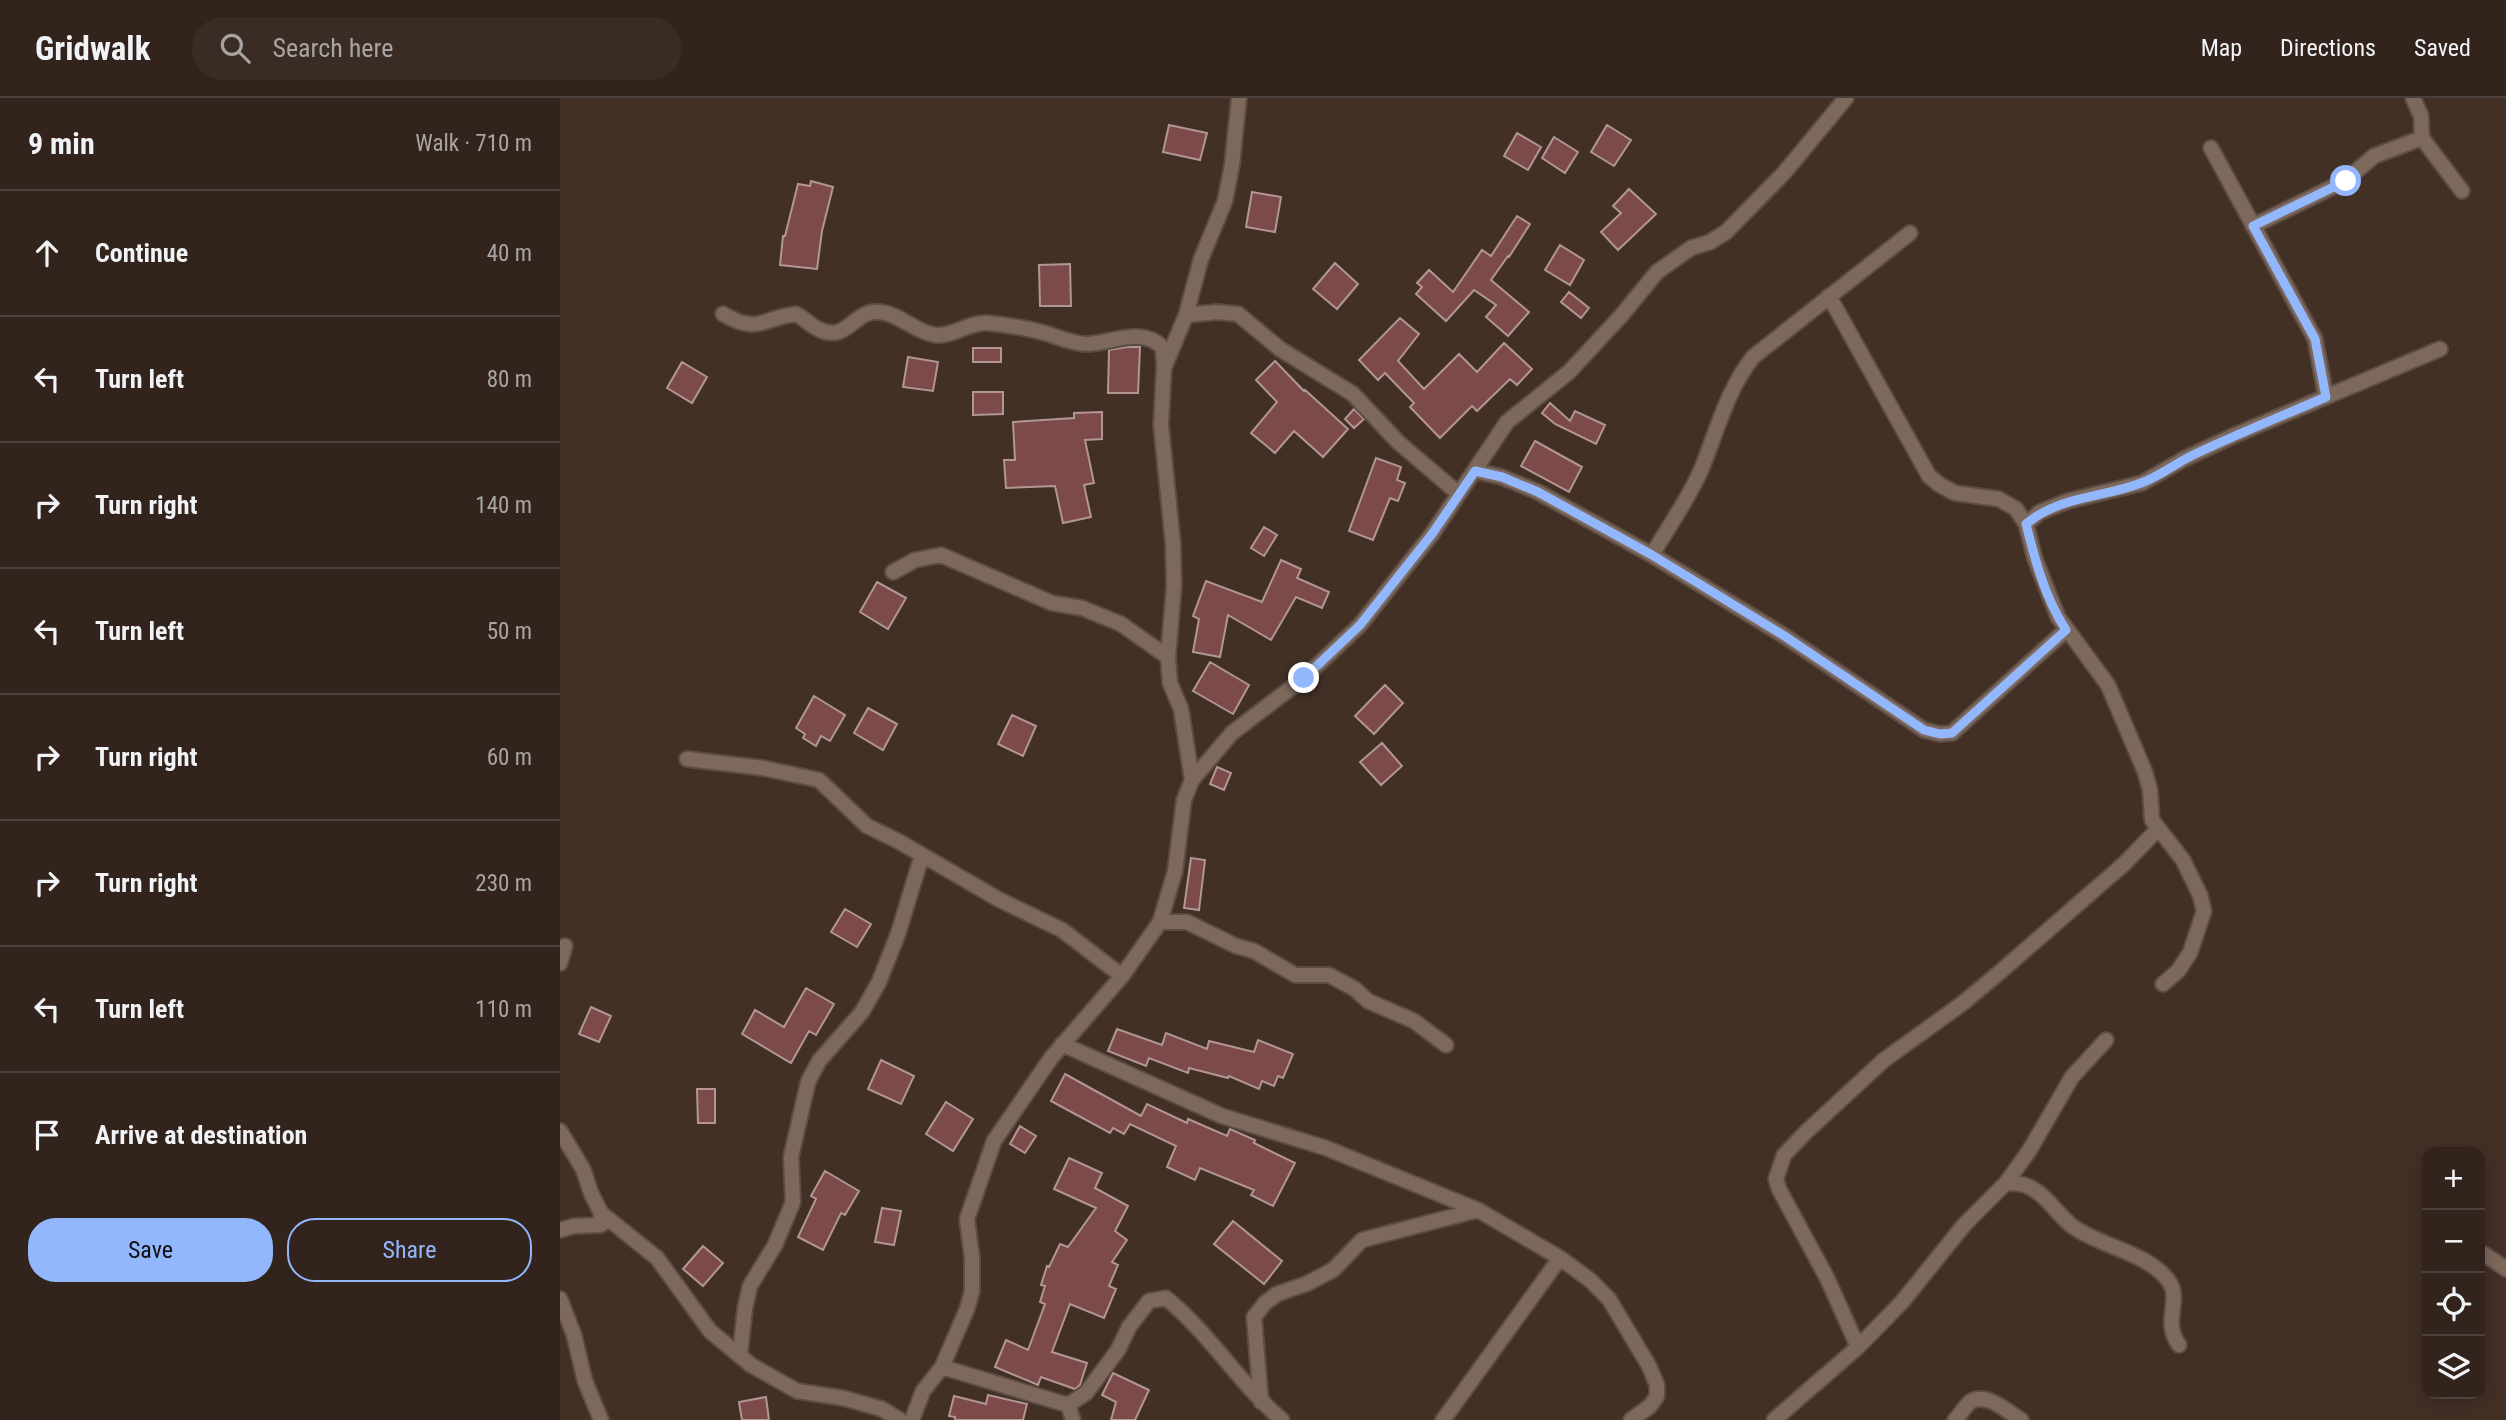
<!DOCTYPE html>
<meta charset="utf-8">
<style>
:root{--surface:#32241c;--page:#3a2c25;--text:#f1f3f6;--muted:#a8a4a3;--line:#4d413b;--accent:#93b7fd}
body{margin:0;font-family:"Roboto Condensed",sans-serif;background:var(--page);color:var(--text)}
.controls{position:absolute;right:21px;bottom:21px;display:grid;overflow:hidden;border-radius:14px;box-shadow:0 4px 18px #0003}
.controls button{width:63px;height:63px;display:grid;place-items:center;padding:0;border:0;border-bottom:2px solid var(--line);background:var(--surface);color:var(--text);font:35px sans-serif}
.stop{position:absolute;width:21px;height:21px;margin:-16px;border:5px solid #93b7fd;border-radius:50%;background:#fff}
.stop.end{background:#93b7fd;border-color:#fff;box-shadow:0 2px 7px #0008}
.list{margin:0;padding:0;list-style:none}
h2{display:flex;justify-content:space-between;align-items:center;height:91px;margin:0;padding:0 28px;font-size:30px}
h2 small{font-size:23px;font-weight:400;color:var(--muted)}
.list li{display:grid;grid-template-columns:46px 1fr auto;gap:21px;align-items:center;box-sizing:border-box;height:126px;padding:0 28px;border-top:2px solid var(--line)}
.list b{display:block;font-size:26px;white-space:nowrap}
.list em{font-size:23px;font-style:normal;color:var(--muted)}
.actions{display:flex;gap:14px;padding:21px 28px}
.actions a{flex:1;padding:16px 0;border:2px solid var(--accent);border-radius:28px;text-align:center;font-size:24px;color:var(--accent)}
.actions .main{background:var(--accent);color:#111}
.icon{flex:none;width:38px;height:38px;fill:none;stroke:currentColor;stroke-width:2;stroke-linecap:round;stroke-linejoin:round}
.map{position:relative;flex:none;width:1946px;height:1322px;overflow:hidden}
header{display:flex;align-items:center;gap:42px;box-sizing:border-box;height:98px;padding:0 35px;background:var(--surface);border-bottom:2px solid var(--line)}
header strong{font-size:33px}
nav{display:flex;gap:38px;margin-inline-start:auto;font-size:24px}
.search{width:490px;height:63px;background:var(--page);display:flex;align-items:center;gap:18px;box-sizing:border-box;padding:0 24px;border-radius:38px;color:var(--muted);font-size:26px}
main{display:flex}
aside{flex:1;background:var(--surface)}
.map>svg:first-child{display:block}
</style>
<header>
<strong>Gridwalk</strong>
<div class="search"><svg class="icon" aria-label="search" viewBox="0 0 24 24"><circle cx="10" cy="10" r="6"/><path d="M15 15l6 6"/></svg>Search here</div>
<nav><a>Map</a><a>Directions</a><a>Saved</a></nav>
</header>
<main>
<aside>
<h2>9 min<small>Walk · 710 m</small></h2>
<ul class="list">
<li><svg class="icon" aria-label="ahead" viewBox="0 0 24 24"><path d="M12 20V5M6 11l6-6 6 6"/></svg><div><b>Continue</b></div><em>40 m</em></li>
<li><svg class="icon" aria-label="left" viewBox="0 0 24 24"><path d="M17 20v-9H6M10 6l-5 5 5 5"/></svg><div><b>Turn left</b></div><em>80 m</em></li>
<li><svg class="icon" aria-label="right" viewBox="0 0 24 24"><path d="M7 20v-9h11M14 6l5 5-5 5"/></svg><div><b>Turn right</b></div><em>140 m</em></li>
<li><svg class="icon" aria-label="left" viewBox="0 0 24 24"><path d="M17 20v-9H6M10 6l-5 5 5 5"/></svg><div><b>Turn left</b></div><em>50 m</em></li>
<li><svg class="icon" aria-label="right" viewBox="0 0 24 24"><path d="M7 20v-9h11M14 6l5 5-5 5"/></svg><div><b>Turn right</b></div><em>60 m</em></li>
<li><svg class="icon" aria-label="right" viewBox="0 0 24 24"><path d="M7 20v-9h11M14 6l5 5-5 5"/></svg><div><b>Turn right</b></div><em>230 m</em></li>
<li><svg class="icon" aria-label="left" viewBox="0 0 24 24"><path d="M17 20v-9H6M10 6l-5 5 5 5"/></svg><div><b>Turn left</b></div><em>110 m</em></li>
<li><svg class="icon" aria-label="arrive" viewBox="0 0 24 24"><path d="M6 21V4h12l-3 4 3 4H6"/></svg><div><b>Arrive at destination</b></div></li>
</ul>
<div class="actions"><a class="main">Save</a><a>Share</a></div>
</aside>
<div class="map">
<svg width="1946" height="1322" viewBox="0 0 1946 1322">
<rect width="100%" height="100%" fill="#423025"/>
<path fill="#7c4a49" stroke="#b19694" stroke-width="2" d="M 609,27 L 647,35 L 640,62 L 603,54 Z
M 1047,27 L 1071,42 L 1054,68 L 1031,54 Z
M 957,35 L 981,49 L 968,72 L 944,58 Z
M 994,39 L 1018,54 L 1005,75 L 982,60 Z
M 251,83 L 273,89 L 262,133 L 257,171 L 220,167 L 223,138 L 225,138 L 238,86 L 250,88 Z
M 1069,91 L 1096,116 L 1058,152 L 1041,134 L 1061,115 L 1053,108 Z
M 692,94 L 721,99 L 715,134 L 686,129 Z
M 957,118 L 970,126 L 949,159 L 948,158 L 931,182 L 969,214 L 948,238 L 926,219 L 936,207 L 914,192 L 886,223 L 856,196 L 862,189 L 857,185 L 869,172 L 893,194 L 922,152 L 931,158 Z
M 1000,147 L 1024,162 L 1010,187 L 985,172 Z
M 775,165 L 798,186 L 777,211 L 753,191 Z
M 510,166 L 511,208 L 480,208 L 479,167 Z
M 1009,194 L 1029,210 L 1021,220 L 1001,204 Z
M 840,220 L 859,236 L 838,263 L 864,291 L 899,256 L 917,274 L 944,245 L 972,271 L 957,287 L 950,281 L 917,313 L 912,308 L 880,340 L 850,309 L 854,305 L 825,275 L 818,282 L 799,262 Z
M 567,249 L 580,249 L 578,295 L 548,295 L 549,252 Z
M 413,250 L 441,250 L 441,264 L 413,264 Z
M 348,259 L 378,264 L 373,293 L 343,289 Z
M 715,263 L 744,293 L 745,292 L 788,331 L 763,359 L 734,333 L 715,355 L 691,335 L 717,304 L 696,282 Z
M 122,264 L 147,279 L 132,305 L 107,290 Z
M 413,294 L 443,294 L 443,316 L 413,317 Z
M 990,305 L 1010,323 L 1015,313 L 1045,327 L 1036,346 L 995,326 L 982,315 Z
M 794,311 L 804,321 L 794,330 L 785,321 Z
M 542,314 L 542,341 L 525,342 L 534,385 L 524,387 L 531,419 L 503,425 L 495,388 L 446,390 L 444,362 L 455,362 L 453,324 L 514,320 L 514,315 Z
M 975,343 L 1022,369 L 1009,394 L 961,368 Z
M 816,360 L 841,369 L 837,382 L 845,385 L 838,403 L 830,400 L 813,442 L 789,433 Z
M 704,429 L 717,437 L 704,458 L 691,450 Z
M 721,462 L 741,471 L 737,480 L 769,494 L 762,510 L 736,499 L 711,542 L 668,517 L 660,559 L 633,554 L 639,521 L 633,518 L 646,483 L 702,504 Z
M 317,484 L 346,500 L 328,531 L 300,514 Z
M 650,564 L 689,587 L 673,616 L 633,593 Z
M 825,587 L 843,605 L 814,636 L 795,618 Z
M 254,598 L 285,617 L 270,643 L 261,638 L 256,648 L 243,640 L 245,636 L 236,630 Z
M 308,610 L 337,626 L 323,652 L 294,635 Z
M 452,617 L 476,628 L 463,658 L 438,646 Z
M 822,645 L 842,668 L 821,687 L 800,664 Z
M 657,669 L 671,675 L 664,692 L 650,686 Z
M 631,760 L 645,762 L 639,812 L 624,810 Z
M 285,811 L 311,826 L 297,849 L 271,834 Z
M 246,890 L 274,906 L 256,937 L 249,933 L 231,965 L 182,936 L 195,912 L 224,929 Z
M 31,909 L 51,918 L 39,944 L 19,936 Z
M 557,931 L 602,947 L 606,935 L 647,951 L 649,943 L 694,954 L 698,942 L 733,956 L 723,980 L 718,978 L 714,988 L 702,983 L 699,991 L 669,978 L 668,980 L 629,970 L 628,975 L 589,960 L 586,968 L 548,953 Z
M 321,962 L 354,978 L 341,1006 L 308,991 Z
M 505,976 L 581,1018 L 587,1006 L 627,1025 L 628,1021 L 667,1038 L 670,1031 L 695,1042 L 694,1045 L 735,1065 L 713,1108 L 691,1097 L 694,1092 L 640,1070 L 635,1082 L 607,1069 L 616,1048 L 570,1026 L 564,1036 L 553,1030 L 550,1035 L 491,1003 Z
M 137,991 L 155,991 L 155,1025 L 138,1025 Z
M 386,1004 L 413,1021 L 393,1053 L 366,1036 Z
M 460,1028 L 476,1038 L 465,1055 L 450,1046 Z
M 509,1060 L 542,1075 L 535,1090 L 568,1108 L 555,1133 L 567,1142 L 552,1164 L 558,1167 L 549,1188 L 556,1191 L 544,1220 L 510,1206 L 492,1254 L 527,1265 L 520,1287 L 515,1291 L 481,1279 L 478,1287 L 435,1269 L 446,1242 L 468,1252 L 485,1206 L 480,1204 L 485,1188 L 481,1187 L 487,1168 L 489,1169 L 500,1146 L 508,1149 L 536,1110 L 494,1091 Z
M 265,1073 L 299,1093 L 285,1117 L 281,1115 L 263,1152 L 238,1139 L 256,1101 L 251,1098 Z
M 322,1110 L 341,1113 L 334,1147 L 315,1144 Z
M 673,1123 L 722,1163 L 704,1186 L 654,1146 Z
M 143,1148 L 163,1165 L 143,1188 L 123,1171 Z
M 553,1275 L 589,1292 L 575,1322 L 551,1322 L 556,1304 L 542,1297 Z
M 428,1297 L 467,1306 L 463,1322 L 395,1322 L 395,1319 L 389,1318 L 394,1298 L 426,1306 Z
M 206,1299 L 209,1322 L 182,1322 L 179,1304 Z"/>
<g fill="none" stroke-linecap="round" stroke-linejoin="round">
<g stroke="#5c4c44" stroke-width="18">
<path id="street" d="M 1853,0 L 1861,18 L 1862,40 L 1902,93
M 1651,50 L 1755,241 L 1766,299
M 1693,128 L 1785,83 L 1814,58 L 1862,40
M 1269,198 L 1369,378 L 1380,387 L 1395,395 L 1439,401 L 1456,411 L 1466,426 L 1475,461 L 1498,519 L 1548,587 L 1585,674 L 1590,692 L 1592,722 L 1623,762 L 1640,797 L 1644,813 L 1630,855 L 1618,873 L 1603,886
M 163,216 C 199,237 202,220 236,216 C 244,220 250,227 258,231 C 288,246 293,211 320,214 C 340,216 355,234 375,237 C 393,239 408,224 427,225 C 446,227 467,230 485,235 C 499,239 513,246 527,246 C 553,245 582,228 603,250 L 604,268
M 626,217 L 657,214 L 678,216 L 720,251 L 793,296 L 838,344 L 899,396
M 915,373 L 942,379 L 978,394 L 1092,457 L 1223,537 L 1364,632 L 1380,636 L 1392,635 L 1506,532
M 1466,426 L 1480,414 L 1508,403 L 1582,385 L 1624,361 L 1675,337 L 1880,251
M 1092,457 C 1108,429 1128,402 1141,372 C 1157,333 1167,292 1193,259 L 1350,135
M 333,474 L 355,462 L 381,457 L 492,505 L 522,510 L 561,526 L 608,559
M 127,661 L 203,670 L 259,682 L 307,728 L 338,743 L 438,801 L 502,832 L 562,878
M 632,682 L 672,635 L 744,580 L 800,527 L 872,436 L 947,324 L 1009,274 L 1061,218 L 1097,174 L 1131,150 L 1150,144 L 1166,134 L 1224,75 L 1286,0
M 600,824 L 627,824 L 676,848 L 694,853 L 735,877 L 769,877 L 795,891 L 808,903 L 854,923 L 886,947
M 0,865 L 5,848
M 502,946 L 662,1018 L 766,1050 L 918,1112 L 1000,1160 L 1030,1182 L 1049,1201 L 1089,1268 L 1097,1287 L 1097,1298 L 1090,1308 L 1071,1322
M 0,1033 L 23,1071 L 31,1095 L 41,1115 L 97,1160 L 150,1233 L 191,1267 L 237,1293 L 283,1300 L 322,1311 L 340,1322
M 1446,1085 C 1453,1085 1461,1085 1467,1088 C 1485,1095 1497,1116 1512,1128 C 1540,1149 1591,1155 1610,1185 C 1621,1204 1602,1223 1619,1247
M 0,1132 L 14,1128 L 41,1127 L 41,1115
M 1924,1156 L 1946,1171
M 0,1201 L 14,1237 L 25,1283 L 41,1322
M 1298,1249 L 1267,1180 L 1219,1091 L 1216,1081 L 1224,1057 L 1246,1034 L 1324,962 L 1403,905 L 1440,874 L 1564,766 L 1598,731
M 180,1256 L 185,1210 L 190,1188 L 215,1147 L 233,1104 L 231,1059 L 248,984 L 259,963 L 302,914 L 319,884 L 338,836 L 362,757
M 382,1269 L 508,1307
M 701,1304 L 694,1219 L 705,1205 L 717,1196 L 746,1186 L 773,1172 L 802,1142 L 918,1112
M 508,1307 L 526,1295 L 558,1252 L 569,1229 L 589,1203 L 606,1200 C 650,1236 679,1285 722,1322
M 508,1307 L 513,1322
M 352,1322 L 363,1293 L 382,1269 L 407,1211 L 412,1193 L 412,1160 L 407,1121 L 434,1043 L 491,960 L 562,878 L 600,824 L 615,773 L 624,702 L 632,682 L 621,611 L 610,585 L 608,559 L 614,488 L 613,446 L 601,327 L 604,270 L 626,217 L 641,161 L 665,103 L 672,67 L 679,0
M 883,1322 L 1000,1160
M 1214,1322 L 1298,1249 L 1342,1204 L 1404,1127 L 1446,1085 L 1469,1053 L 1512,979 L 1546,942
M 1395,1322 C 1400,1317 1405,1308 1410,1304 C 1426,1293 1448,1314 1461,1322"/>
</g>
<use href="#street" stroke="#7d685c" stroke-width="14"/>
</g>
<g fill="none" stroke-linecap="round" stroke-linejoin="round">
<path stroke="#93b7fd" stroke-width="9" d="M 744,580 L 800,527 L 872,436 L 915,373 L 942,379 L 978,394 L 1092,457 L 1223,537 L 1364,632 L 1380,636 L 1392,635 L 1506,532 C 1485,500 1475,462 1466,426 C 1499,398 1542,400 1581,385 C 1599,379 1616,365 1633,357 C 1677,336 1722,318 1766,299 L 1755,241 L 1693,128 L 1786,83"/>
</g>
</svg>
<div class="controls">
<button>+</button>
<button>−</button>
<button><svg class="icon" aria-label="locate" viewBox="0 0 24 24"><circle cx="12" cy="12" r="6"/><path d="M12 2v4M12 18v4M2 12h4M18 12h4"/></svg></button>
<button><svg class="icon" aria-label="layers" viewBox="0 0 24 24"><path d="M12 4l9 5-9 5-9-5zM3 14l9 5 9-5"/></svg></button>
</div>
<div class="stop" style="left:1786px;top:83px"></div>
<div class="stop end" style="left:744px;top:580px"></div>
</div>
</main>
